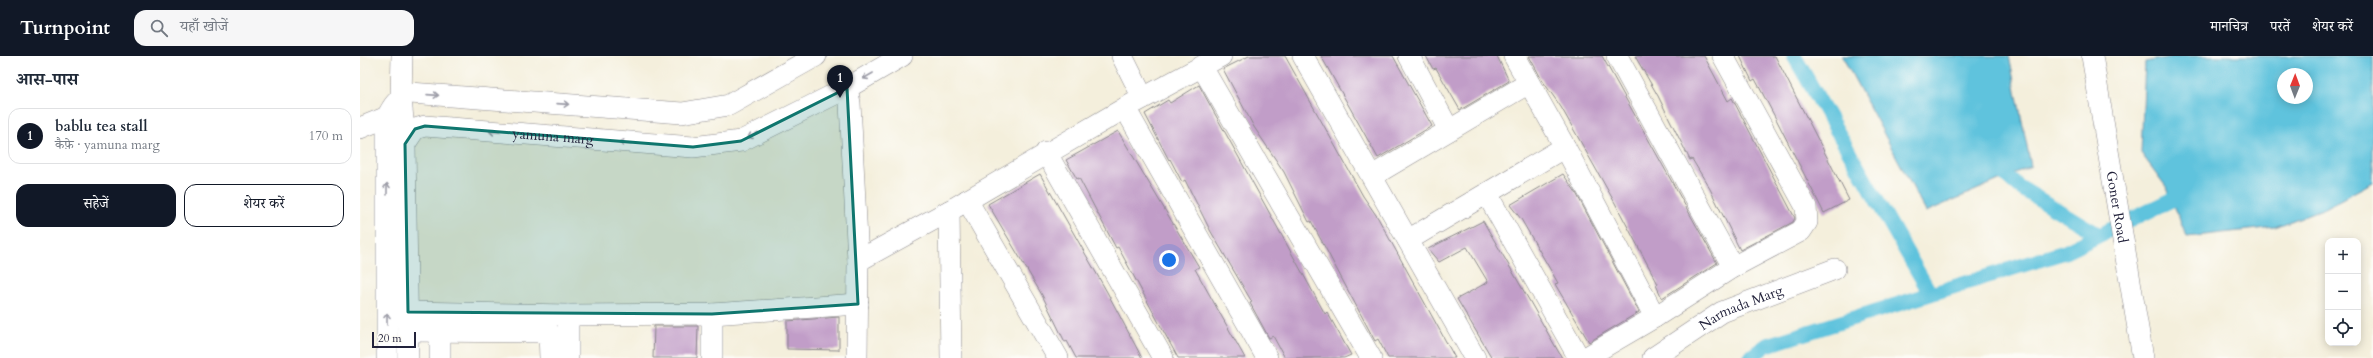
<!DOCTYPE html>
<html lang="hi">
<meta charset="utf-8">
<style>
:root{--surface:#fff;--page:#f6f6f7;--text:#1f2937;--muted:#747a83;--line:#e0e1e3;--accent:#111827}
body{margin:0;font-family:Cardo,"Noto Serif Devanagari",serif;background:var(--page);color:var(--text)}
.controls{position:absolute;right:12px;bottom:12px;display:grid;overflow:hidden;border-radius:8px;box-shadow:0 2px 10px #0003}
.controls button{width:36px;height:36px;display:grid;place-items:center;padding:0;border:0;border-bottom:1px solid var(--line);background:var(--surface);color:var(--text);font:20px sans-serif}
.compass{position:absolute;left:1917px;top:12px;width:36px;height:36px;border-radius:50%;background:var(--surface);box-shadow:0 2px 10px #0003;rotate:1deg}
.scale{position:absolute;left:12px;bottom:10px;width:44px;box-sizing:border-box;padding-left:4px;border:2px solid #22223b;border-top:0;font-size:11px;line-height:14px;white-space:nowrap;color:#22223b;-webkit-text-stroke:3px #fdfcf7;paint-order:stroke}
.you{position:absolute;left:809px;top:204px;width:14px;height:14px;margin:-10px;border:3px solid #fff;border-radius:50%;background:#1a73e8;box-shadow:0 0 0 6px #1a73e833}
.badge{display:grid;place-items:center;width:26px;height:26px;border-radius:50%;background:var(--accent);color:#fff;font-size:13px;font-weight:700}
.pin{position:absolute;translate:-50% -33px;filter:drop-shadow(0 1px 2px #0008)}
.pin::after{content:'';position:absolute;top:21px;width:14px;height:12px;background:inherit;clip-path:polygon(0 0,100% 0,50% 100%)}
.list{margin:0;padding:0;list-style:none}
h2{display:flex;justify-content:space-between;align-items:center;height:52px;margin:0;padding:0 16px;font-size:17px}
h2 small{font-size:13px;font-weight:400;color:var(--muted)}
.list li{display:grid;grid-template-columns:26px 1fr auto;gap:12px;align-items:center;box-sizing:border-box;height:56px;margin:0 8px 8px;padding:0 8px;border:1px solid var(--line);border-radius:12px}
.list b{display:block;font-size:15px;white-space:nowrap}
.list p{margin:0;font-size:13px;white-space:nowrap;color:var(--muted)}
.list em{font-size:13px;font-style:normal;color:var(--muted)}
.actions{display:flex;gap:8px;padding:12px 16px}
.actions a{flex:1;padding:9px 0;border:1px solid var(--accent);border-radius:12px;text-align:center;font-size:14px;color:var(--accent)}
.actions .main{background:var(--accent);color:#fff}
.icon{flex:none;width:22px;height:22px;fill:none;stroke:currentColor;stroke-width:2;stroke-linecap:round;stroke-linejoin:round}
.map{position:relative;flex:none;width:2013px;height:302px;overflow:hidden}
header{display:flex;align-items:center;gap:24px;box-sizing:border-box;height:56px;padding:0 20px;background:var(--accent);color:#fff}
header strong{font-size:19px}
nav{display:flex;gap:22px;margin-inline-start:auto;font-size:14px}
.search{width:280px;height:36px;background:var(--page);display:flex;align-items:center;gap:10px;box-sizing:border-box;padding:0 14px;border-radius:12px;color:var(--muted);font-size:15px}
main{display:flex}
aside{flex:1;background:var(--surface)}
.map>svg:first-child{display:block}
</style>
<header>
<strong>Turnpoint</strong>
<div class="search"><svg class="icon" aria-label="search" viewBox="0 0 24 24"><circle cx="10" cy="10" r="6"/><path d="M15 15l6 6"/></svg>यहाँ खोजें</div>
<nav><a>मानचित्र</a><a>परतें</a><a>शेयर करें</a></nav>
</header>
<main>
<aside>
<h2>आस-पास<small></small></h2>
<ul class="list">
<li><span class="badge">1</span><div><b>bablu tea stall</b><p>कैफ़े · yamuna marg</p></div><em>170 m</em></li>
</ul>
<div class="actions"><a class="main">सहेजें</a><a>शेयर करें</a></div>
</aside>
<div class="map">
<svg width="2013" height="302" viewBox="0 0 2013 302">
<rect width="100%" height="100%" fill="#fdfcf7"/>
<filter id="ink" filterUnits="userSpaceOnUse"><feTurbulence type="fractalNoise" baseFrequency=".025" numOctaves="2"/><feDisplacementMap in="SourceGraphic" scale="8" xChannelSelector="R" yChannelSelector="G"/><feConvolveMatrix kernelMatrix="1 2 1 2 8 2 1 2 1" color-interpolation-filters="sRGB"/></filter>
<filter id="wash" filterUnits="userSpaceOnUse"><feTurbulence type="fractalNoise" baseFrequency=".012" numOctaves="4" result="noise"/><feDisplacementMap in="SourceGraphic" scale="16" xChannelSelector="R" yChannelSelector="G"/><feGaussianBlur stdDeviation="0.9" result="paint"/><feColorMatrix in="noise" values="0 0 0 0 0 0 0 0 0 0 0 0 0 0 0 0 0 1.4 0 .05"/><feComposite in="paint" operator="in"/></filter>
<g filter="url(#wash)">
<rect width="100%" height="100%" fill="#f4efdc"/>
<path fill="#5fc3dd" stroke="#40728c" fill-rule="evenodd" d="M 1482,0 L 1649,0 L 1671,110 L 1566,156 Z
M 1816,0 L 2013,0 L 2013,126 L 1965,152 L 1915,171 L 1827,181 L 1807,132 L 1781,97 L 1785,6 ZM 1923,18 L 1947,18 L 1947,42 L 1923,42 Z"/>
<g fill="none" stroke-linecap="round" stroke-linejoin="round">
<path stroke="#5fc3dd" stroke-width="15" d="M 1434,0 L 1570,237
M 1633,108 L 1659,131 L 1739,179
M 1389,302 L 1407,289 L 1705,196 L 1830,135"/>
</g>
<g id="blocks">
<path fill="#c19dc8" d="M 889,0 L 925,0 L 1003,140 L 1018,162 L 1095,302 L 1028,302 L 1018,283 L 1015,285 L 951,165 L 949,166 L 924,116 L 894,71 L 863,13 Z
M 961,0 L 1033,0 L 1072,70 L 1018,102 Z
M 1066,0 L 1137,0 L 1149,25 L 1100,54 L 1076,12 L 1073,13 Z
M 1169,0 L 1242,0 L 1357,207 L 1302,242 L 1296,229 L 1298,228 L 1255,147 L 1201,51 L 1182,24 Z
M 1275,0 L 1344,0 L 1368,45 L 1372,42 L 1435,162 L 1433,166 L 1380,194 L 1350,133 L 1332,103 L 1330,104 L 1298,40 Z
M 1380,0 L 1415,0 L 1489,144 L 1464,157 L 1415,61 L 1395,23 L 1392,25 Z
M 839,29 L 965,258 L 967,256 L 991,299 L 984,302 L 925,302 L 913,280 L 909,282 L 890,247 L 892,246 L 850,174 L 825,124 L 822,126 L 810,103 L 809,104 L 785,58 L 808,44 L 810,47 Z
M 758,75 L 827,191 L 839,211 L 835,213 L 885,302 L 818,302 L 758,191 L 756,192 L 719,122 L 717,123 L 706,104 Z
M 680,118 L 747,236 L 782,302 L 716,302 L 707,285 L 705,286 L 682,239 L 628,148 Z
M 1203,118 L 1215,135 L 1279,256 L 1229,286 L 1195,228 L 1198,227 L 1161,163 L 1150,149 Z
M 1123,165 L 1169,244 L 1202,302 L 1132,302 L 1097,243 L 1128,226 L 1107,191 L 1079,206 L 1068,193 Z
M 479,261 L 479,294 L 427,293 L 427,265 Z
M 294,270 L 338,270 L 337,302 L 293,302 Z"/>
</g>
</g>
<g filter="url(#ink)">
<use href="#blocks" fill-opacity="0" stroke="#8b888c" stroke-width="1"/>
<g fill="none" stroke-linecap="round" stroke-linejoin="round">
<g stroke="#8b888c" stroke-width="22">
<g id="minor">
<path d="M 42,0 L 41,41 L 45,88"/>
<path d="M 762,0 L 783,42"/>
<path d="M 943,0 L 1115,302"/>
<path d="M 1049,0 L 1089,74"/>
<path d="M 1154,0 L 1205,91 L 1295,261"/>
<path d="M 1257,0 L 1373,211"/>
<path id="s1" d="M 1732,0 L 1783,302"/>
<path d="M 842,11 L 1011,302"/>
<path d="M 487,32 L 490,47 L 498,205 L 497,302"/>
<path d="M 765,52 L 907,302"/>
<path d="M 0,72 L 27,61"/>
<path d="M 686,96 L 803,302"/>
<path d="M 1012,120 L 1169,27"/>
<path d="M 1127,138 L 1219,302"/>
<path d="M 607,144 L 698,302"/>
<path d="M 589,155 L 591,302"/>
<path d="M 1048,184 L 1205,91"/>
<path d="M 498,205 L 589,155 L 765,52 L 861,0"/>
<path d="M 48,256 L 208,259 L 352,258 L 498,248"/>
<path d="M 208,259 L 208,302"/>
<path d="M 48,275 L 189,276 L 190,302"/>
<path d="M 80,275 L 80,302"/>
<path d="M 27,302 L 27,61 C 33,49 37,43 50,37 L 322,57 L 369,49 L 456,0"/>
<path id="s2" d="M 48,302 L 45,88 L 55,73 L 65,70 L 333,91 L 381,85 L 487,32 L 542,0"/>
<path d="M 352,302 L 352,258"/>
<path d="M 1225,302 L 1295,261 L 1373,211 L 1441,175 L 1447,166 L 1446,151 L 1363,0"/>
<path id="s3" d="M 1293,302 L 1362,256 L 1475,213"/>
</g>
</g>
<use href="#minor" stroke="#fff" stroke-width="21"/>
</g>
<defs><path id="oneway-shaft" d="M-6 0H5M1.5-3L5.5 0L1.5 3" fill="none" stroke-width="1.6" stroke-linecap="round" stroke-linejoin="round"/></defs>
<g stroke="#9c9ca7">
<use href="#oneway-shaft" transform="translate(508 20) rotate(150)"/>
<use href="#oneway-shaft" transform="translate(73 39) rotate(4)"/>
<use href="#oneway-shaft" transform="translate(203 48) rotate(4)"/>
<use href="#oneway-shaft" transform="translate(135 76) rotate(-175)"/>
<use href="#oneway-shaft" transform="translate(393 79) rotate(153)"/>
<use href="#oneway-shaft" transform="translate(265 87) rotate(-175)"/>
<use href="#oneway-shaft" transform="translate(27 133) rotate(-90)"/>
<use href="#oneway-shaft" transform="translate(27 263) rotate(-90)"/>
</g>
</g>
<path fill="#0f766e" fill-opacity="0.2" stroke="#0f766e" stroke-width="3" stroke-linejoin="round" d="M 487,32 L 498,248 L 352,258 L 48,256 L 45,88 L 55,73 L 65,70 L 333,91 L 381,85 Z"/>
<g text-anchor="middle" stroke-width="3" stroke-linejoin="round" paint-order="stroke">
<g font-size="14" fill="#22223b" stroke="#fdfcf7">
<text dy="5" stroke="none"><textPath href="#s2" startOffset="371">yamuna marg</textPath></text>
<text dy="5" stroke="none"><textPath href="#s1" startOffset="153">Goner Road</textPath></text>
<text dy="5" stroke="none"><textPath href="#s3" startOffset="102">Narmada Marg</textPath></text>
</g>
</g>
</svg>
<div class="controls">
<button>+</button>
<button>−</button>
<button><svg class="icon" aria-label="locate" viewBox="0 0 24 24"><circle cx="12" cy="12" r="6"/><path d="M12 2v4M12 18v4M2 12h4M18 12h4"/></svg></button>
</div>
<svg class="compass" viewBox="-18 -18 36 36"><path d="M0-13l5 13h-10z" fill="#e53935"/><path d="M0 13l5-13h-10z" fill="#747a83"/></svg>
<div class="scale">20 m</div>
<div class="you"></div>
<div class="pin badge" style="left:480px;top:42px">1</div>
</div>
</main>
